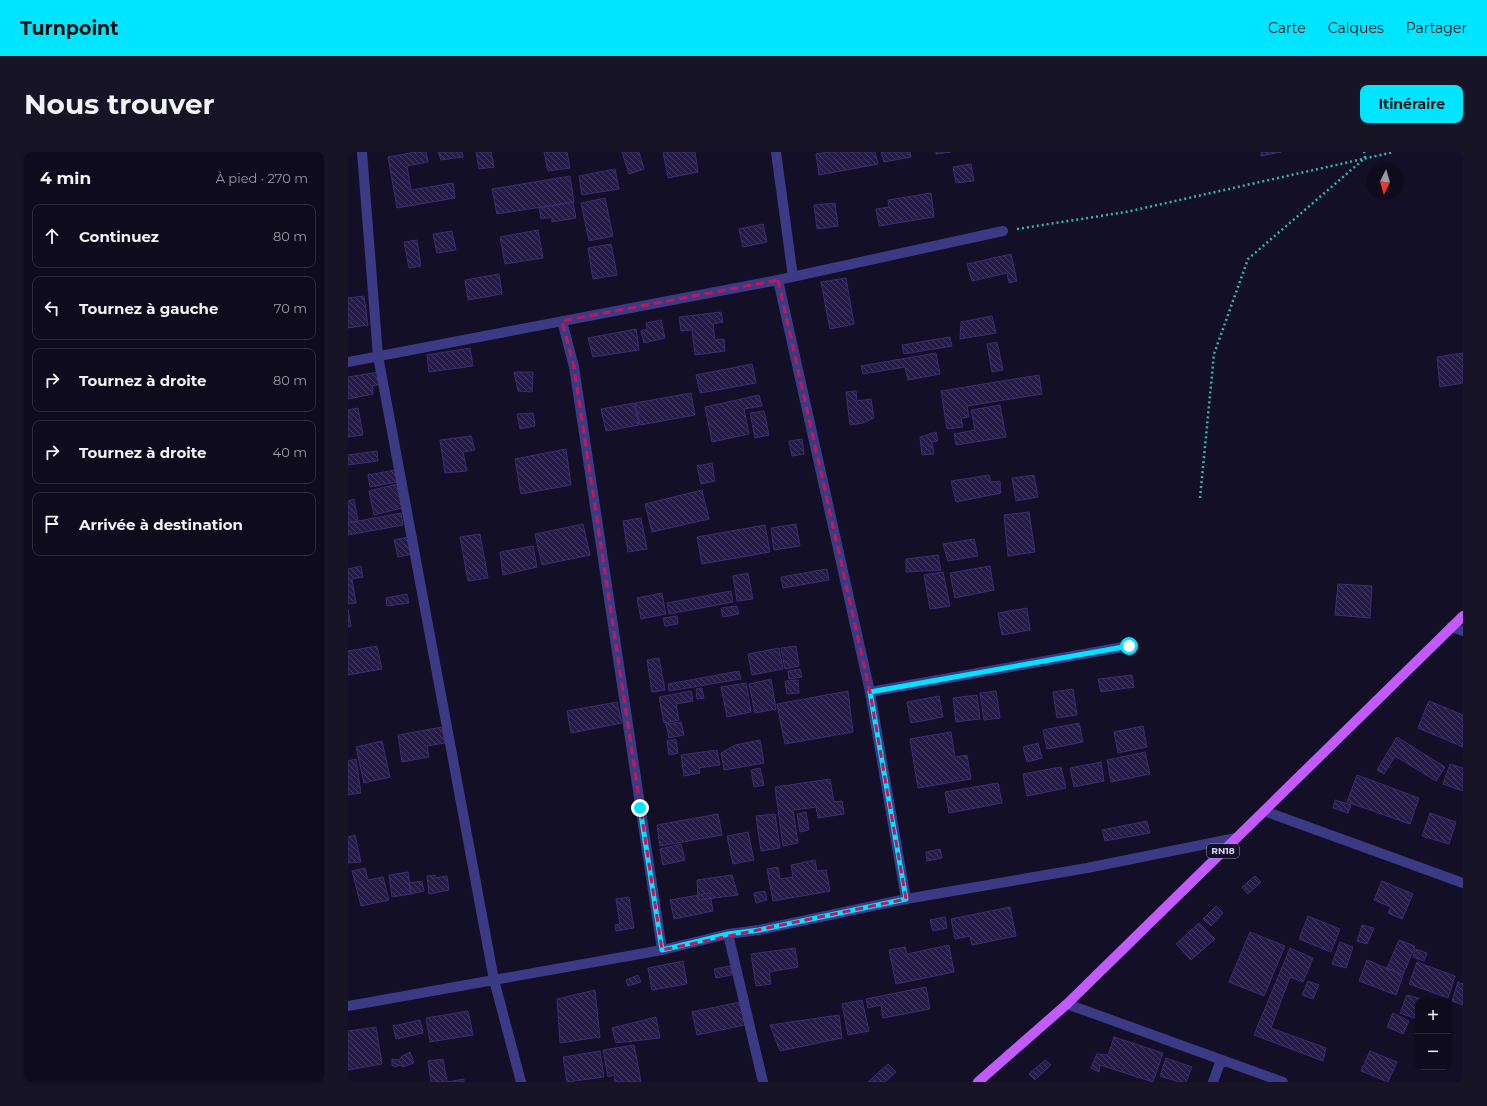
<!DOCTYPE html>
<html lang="fr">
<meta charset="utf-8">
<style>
:root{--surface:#0e0b1c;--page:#171425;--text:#f1f3f6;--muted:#9b9ba3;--line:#2e2b3b;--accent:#00e5ff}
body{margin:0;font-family:Montserrat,sans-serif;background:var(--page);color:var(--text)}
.controls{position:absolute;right:12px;bottom:12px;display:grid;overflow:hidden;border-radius:8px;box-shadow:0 1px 3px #0004}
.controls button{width:36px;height:36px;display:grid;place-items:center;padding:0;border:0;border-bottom:1px solid var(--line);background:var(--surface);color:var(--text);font:20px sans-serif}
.compass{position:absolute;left:1019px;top:12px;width:36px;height:36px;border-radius:50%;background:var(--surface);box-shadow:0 1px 3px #0004;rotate:185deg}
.stop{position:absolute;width:12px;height:12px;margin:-9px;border:3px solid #00e5ff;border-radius:50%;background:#fff}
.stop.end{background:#00e5ff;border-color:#fff;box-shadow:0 1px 4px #0008}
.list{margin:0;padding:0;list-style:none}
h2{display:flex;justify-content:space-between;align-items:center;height:52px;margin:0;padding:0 16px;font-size:17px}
h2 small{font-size:13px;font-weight:400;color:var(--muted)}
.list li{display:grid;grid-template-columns:26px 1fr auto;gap:12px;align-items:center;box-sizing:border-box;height:64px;margin:0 8px 8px;padding:0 8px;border:1px solid var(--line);border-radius:8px}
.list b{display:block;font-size:15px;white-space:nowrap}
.list em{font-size:13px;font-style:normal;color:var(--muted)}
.icon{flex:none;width:22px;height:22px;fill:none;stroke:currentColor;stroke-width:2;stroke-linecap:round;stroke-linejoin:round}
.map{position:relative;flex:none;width:1115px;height:930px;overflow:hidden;border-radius:8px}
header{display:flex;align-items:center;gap:24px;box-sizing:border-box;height:56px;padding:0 20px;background:var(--accent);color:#111}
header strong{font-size:19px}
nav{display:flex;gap:22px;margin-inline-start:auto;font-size:14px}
.intro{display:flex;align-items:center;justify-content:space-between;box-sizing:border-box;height:96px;padding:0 24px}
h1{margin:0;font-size:28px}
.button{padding:10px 18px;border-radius:8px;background:var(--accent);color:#111;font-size:14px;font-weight:700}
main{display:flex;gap:24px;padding:0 24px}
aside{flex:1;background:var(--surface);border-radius:8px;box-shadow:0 1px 3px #0004}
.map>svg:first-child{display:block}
</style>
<header>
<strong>Turnpoint</strong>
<nav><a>Carte</a><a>Calques</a><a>Partager</a></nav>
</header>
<div class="intro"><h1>Nous trouver</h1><a class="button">Itinéraire</a></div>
<main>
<aside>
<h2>4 min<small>À pied · 270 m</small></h2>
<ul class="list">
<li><svg class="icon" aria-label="ahead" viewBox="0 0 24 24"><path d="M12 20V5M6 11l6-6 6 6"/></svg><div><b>Continuez</b></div><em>80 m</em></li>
<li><svg class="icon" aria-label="left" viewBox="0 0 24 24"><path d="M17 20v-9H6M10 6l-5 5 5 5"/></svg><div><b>Tournez à gauche</b></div><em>70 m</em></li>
<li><svg class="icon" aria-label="right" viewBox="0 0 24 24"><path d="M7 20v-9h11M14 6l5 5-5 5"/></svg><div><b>Tournez à droite</b></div><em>80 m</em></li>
<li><svg class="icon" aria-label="right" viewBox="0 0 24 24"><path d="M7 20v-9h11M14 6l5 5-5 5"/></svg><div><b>Tournez à droite</b></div><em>40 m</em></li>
<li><svg class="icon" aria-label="arrive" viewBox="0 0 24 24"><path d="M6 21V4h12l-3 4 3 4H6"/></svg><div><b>Arrivée à destination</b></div></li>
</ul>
</aside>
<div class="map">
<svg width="1115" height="930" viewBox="0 0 1115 930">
<defs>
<pattern id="building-back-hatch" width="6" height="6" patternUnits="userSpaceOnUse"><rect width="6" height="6" fill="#241b47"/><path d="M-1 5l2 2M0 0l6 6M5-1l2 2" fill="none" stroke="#433b63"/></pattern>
</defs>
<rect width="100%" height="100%" fill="#130f26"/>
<path fill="url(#building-back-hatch)" stroke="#3b2d73" d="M 68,0 L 78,0 L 80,10 L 59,14 L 63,38 L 105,31 L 107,46 L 49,56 L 40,5 Z
M 90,0 L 114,0 L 115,5 L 93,8 Z
M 128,0 L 143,0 L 146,15 L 131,17 Z
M 196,0 L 219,0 L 222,16 L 200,19 Z
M 274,0 L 291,0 L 296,17 L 281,22 Z
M 315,0 L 347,0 L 350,20 L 320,26 Z
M 480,0 L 527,0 L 530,12 L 471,23 L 468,2 Z
M 533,0 L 562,0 L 563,5 L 536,10 Z
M 588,0 L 603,0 L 588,2 Z
M 913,0 L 933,0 L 913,4 Z
M 623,12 L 626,29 L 608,31 L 605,15 Z
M 267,17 L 271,37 L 234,43 L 231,24 Z
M 222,24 L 226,50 L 149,62 L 144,37 Z
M 583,41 L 586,65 L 531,74 L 528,57 L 541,55 L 540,48 Z
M 257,46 L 265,84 L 241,89 L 233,51 Z
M 225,50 L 228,66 L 204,70 L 204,65 L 193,67 L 191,56 Z
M 487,51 L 490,74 L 469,77 L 466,53 Z
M 415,72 L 419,90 L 395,95 L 391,77 Z
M 190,78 L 195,106 L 157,112 L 152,85 Z
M 104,79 L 108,98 L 89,101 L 85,82 Z
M 69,88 L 73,114 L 61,116 L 56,90 Z
M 263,92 L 269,123 L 245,127 L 240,96 Z
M 663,102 L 669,129 L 661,131 L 659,121 L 624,129 L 619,112 Z
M 151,122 L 154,142 L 120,148 L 117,128 Z
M 498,126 L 506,172 L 482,177 L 473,130 Z
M 16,144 L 20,173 L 0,176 L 0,146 Z
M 373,160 L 375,170 L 365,172 L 367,188 L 376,187 L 377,199 L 347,203 L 344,178 L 333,179 L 331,165 Z
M 644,164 L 648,181 L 612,187 L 613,170 Z
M 313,168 L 317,186 L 296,191 L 293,179 L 299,177 L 298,171 Z
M 288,177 L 291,198 L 245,205 L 240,186 Z
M 602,185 L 604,194 L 556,202 L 554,193 Z
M 649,190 L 655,218 L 644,220 L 639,192 Z
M 122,196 L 125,214 L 81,220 L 79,203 Z
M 588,201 L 592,222 L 560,228 L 557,215 L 515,222 L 513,214 Z
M 1115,201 L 1115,231 L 1092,235 L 1089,205 Z
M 404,212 L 408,231 L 352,241 L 348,223 Z
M 31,220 L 33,232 L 24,234 L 25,242 L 0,247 L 0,225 Z
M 166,220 L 185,220 L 184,240 L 170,239 Z
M 691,223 L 694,242 L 619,254 L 621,265 L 613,266 L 615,275 L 599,277 L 593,239 Z
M 508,239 L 509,249 L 523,247 L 526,266 L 515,271 L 502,273 L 498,240 Z
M 343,241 L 347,263 L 292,273 L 287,251 Z
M 411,243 L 414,254 L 396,257 L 401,282 L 364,290 L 357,255 Z
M 286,251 L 291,273 L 258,279 L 253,257 Z
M 652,253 L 658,285 L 608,293 L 606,282 L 627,278 L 623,258 Z
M 10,256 L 15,283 L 0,285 L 0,258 Z
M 416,259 L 421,283 L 407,286 L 402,261 Z
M 185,261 L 187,274 L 172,277 L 169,262 Z
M 588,280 L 590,289 L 584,290 L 586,302 L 574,303 L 572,285 Z
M 123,284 L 127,298 L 115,300 L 119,319 L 97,321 L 92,288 Z
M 454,287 L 456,302 L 444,304 L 441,289 Z
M 218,297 L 223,333 L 173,342 L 167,307 Z
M 29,299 L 30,309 L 0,313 L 0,303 Z
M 364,311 L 367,329 L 353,332 L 349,314 Z
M 47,318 L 49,330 L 22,335 L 20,323 Z
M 641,323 L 643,330 L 652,329 L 653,341 L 608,350 L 603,329 Z
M 686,323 L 690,345 L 668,349 L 664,326 Z
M 49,332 L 54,356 L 26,363 L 21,339 Z
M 354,338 L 361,367 L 304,380 L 297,352 Z
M 6,347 L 10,369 L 0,371 L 0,349 Z
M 681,360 L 687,400 L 660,404 L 656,363 Z
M 53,361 L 55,373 L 0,383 L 0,371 Z
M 293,366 L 299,397 L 280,400 L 275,369 Z
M 235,372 L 242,403 L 194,413 L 187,382 Z
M 448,372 L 452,394 L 426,398 L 423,376 Z
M 417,373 L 422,400 L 354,412 L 349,385 Z
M 132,382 L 140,426 L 120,429 L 112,385 Z
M 61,385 L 64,402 L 50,405 L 46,388 Z
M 626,387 L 630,404 L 600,409 L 595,392 Z
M 185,394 L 189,415 L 155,423 L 152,400 Z
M 590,403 L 593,418 L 558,420 L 558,407 Z
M 13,414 L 15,425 L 4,427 L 8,451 L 0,452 L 0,417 Z
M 642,414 L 646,438 L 607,446 L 602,421 Z
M 479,417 L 481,428 L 435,436 L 433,425 Z
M 595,420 L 602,454 L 582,457 L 576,423 Z
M 400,421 L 405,447 L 389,449 L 385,424 Z
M 990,432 L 1024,434 L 1022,466 L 987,463 Z
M 383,439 L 385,450 L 321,462 L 319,451 Z
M 314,441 L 318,462 L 293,467 L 289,446 Z
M 59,442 L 61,451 L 39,454 L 38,446 Z
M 389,454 L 391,462 L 375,465 L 373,456 Z
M 679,456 L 682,478 L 654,483 L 650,461 Z
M 0,457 L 3,474 L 0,475 Z
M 329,464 L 330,472 L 317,474 L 315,466 Z
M 29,494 L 34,517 L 0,523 L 0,499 Z
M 448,494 L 451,514 L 437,517 L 433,496 Z
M 431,496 L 435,517 L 404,523 L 400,502 Z
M 311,506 L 317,538 L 304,540 L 299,508 Z
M 452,517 L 454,525 L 441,527 L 440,519 Z
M 391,519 L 393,527 L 321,539 L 320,532 Z
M 784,523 L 786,535 L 753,540 L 750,527 Z
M 423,527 L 428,557 L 407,561 L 401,532 Z
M 450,528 L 451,541 L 439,542 L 437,529 Z
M 398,531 L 403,560 L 379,565 L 373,535 Z
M 354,536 L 356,546 L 349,547 L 348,537 Z
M 725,537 L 729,563 L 709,566 L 705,540 Z
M 343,539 L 345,549 L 328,552 L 331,568 L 316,571 L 311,545 Z
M 500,539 L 505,580 L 437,592 L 429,552 Z
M 648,539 L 652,566 L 636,568 L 632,541 Z
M 629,543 L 632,567 L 608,570 L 605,546 Z
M 591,544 L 595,565 L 563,571 L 559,550 Z
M 1081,549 L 1115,563 L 1115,595 L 1070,576 Z
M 269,550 L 274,571 L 223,581 L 219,559 Z
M 333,570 L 336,583 L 321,586 L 318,572 Z
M 731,571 L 735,590 L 699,597 L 695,578 Z
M 795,574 L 799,595 L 770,601 L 766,580 Z
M 94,575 L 97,591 L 79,594 L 81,605 L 54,610 L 50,583 Z
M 603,580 L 607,605 L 619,603 L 623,627 L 570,636 L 562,587 Z
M 1049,585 L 1097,615 L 1088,629 L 1047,604 L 1036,622 L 1029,618 Z
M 328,587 L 330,601 L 321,603 L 319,589 Z
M 412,588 L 416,611 L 376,618 L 373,601 L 387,593 Z
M 34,589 L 42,625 L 16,631 L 8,595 Z
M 690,591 L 694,606 L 679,610 L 675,595 Z
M 369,598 L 372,613 L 351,616 L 352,621 L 336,624 L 333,603 Z
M 797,600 L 802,622 L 763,630 L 759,608 Z
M 8,607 L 13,641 L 0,643 L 0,609 Z
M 753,610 L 756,629 L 726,635 L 722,616 Z
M 1102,612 L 1115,616 L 1115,639 L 1095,632 Z
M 713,615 L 718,636 L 679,644 L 675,622 Z
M 412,616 L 416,633 L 406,635 L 403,618 Z
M 1009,623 L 1071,646 L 1062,672 L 999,650 Z
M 482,627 L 486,650 L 494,649 L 496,662 L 470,666 L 468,655 L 445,658 L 450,691 L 435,694 L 427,635 Z
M 650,631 L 654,651 L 601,661 L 597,640 Z
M 987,648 L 1003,653 L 1000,661 L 985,656 Z
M 458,660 L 461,678 L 452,680 L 449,662 Z
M 1082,661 L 1108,670 L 1101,692 L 1074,684 Z
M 370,662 L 374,683 L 312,694 L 309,673 Z
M 427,662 L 432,696 L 413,699 L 408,664 Z
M 799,669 L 802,681 L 757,689 L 754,678 Z
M 400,680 L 406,708 L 385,712 L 379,684 Z
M 7,683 L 13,710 L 0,711 L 0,685 Z
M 333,692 L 337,708 L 315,713 L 312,697 Z
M 592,697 L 594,706 L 579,709 L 578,700 Z
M 467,708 L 469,719 L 478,718 L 482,739 L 425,749 L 419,717 L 430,715 L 432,727 L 445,725 L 443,713 Z
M 17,716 L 20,728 L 35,725 L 41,748 L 13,754 L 4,719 Z
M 60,720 L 63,742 L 44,745 L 41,723 Z
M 87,723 L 87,726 L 99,724 L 101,738 L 81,742 L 79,724 Z
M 384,723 L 390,743 L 350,748 L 349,728 Z
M 907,724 L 913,730 L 900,742 L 894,735 Z
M 74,729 L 76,739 L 63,742 L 61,731 Z
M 1034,729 L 1065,742 L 1054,767 L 1040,761 L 1043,755 L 1026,748 Z
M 417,739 L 419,748 L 408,751 L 406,741 Z
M 362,741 L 365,759 L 326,767 L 322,748 Z
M 281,745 L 286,776 L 268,779 L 267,773 L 272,772 L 268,747 Z
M 868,754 L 875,761 L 863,774 L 855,767 Z
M 662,755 L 668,784 L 624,793 L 622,784 L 607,787 L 603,767 Z
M 960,764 L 992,777 L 983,800 L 951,787 Z
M 597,765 L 599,776 L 585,779 L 582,768 Z
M 851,771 L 867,787 L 843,808 L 828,792 Z
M 1014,773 L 1026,776 L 1019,792 L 1009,789 Z
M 902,780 L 937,794 L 916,844 L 881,830 Z
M 1051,788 L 1067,794 L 1055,823 L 1039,816 Z
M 992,790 L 1005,795 L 998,816 L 984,812 Z
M 601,793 L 606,820 L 548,832 L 541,798 L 557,795 L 559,802 Z
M 447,796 L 450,815 L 421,820 L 423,832 L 408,834 L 403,802 Z
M 942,796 L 965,806 L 955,830 L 942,825 L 923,876 L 978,896 L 975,909 L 906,883 Z
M 1067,797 L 1079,801 L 1076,809 L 1065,805 Z
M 1019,808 L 1055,823 L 1048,843 L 1011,829 Z
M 335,809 L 339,832 L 304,838 L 300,816 Z
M 1069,810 L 1107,824 L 1100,846 L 1061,832 Z
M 382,814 L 384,823 L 368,826 L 366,817 Z
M 290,823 L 293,830 L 280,834 L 278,828 Z
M 960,829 L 971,833 L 965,847 L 954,843 Z
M 1110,830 L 1115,832 L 1115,853 L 1104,849 Z
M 578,835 L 582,857 L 535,866 L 533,853 L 520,856 L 518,847 Z
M 247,838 L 252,885 L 212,891 L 209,847 Z
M 1059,843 L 1073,847 L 1072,849 L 1070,849 L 1070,855 L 1066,866 L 1052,861 Z
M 514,848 L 521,879 L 500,883 L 494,852 Z
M 392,850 L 397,873 L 349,883 L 344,860 Z
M 120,859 L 125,883 L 82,890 L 78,866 Z
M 1045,861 L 1061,869 L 1055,882 L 1039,875 Z
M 491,863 L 494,886 L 432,899 L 422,873 Z
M 308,865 L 312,886 L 268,891 L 264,876 Z
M 72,868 L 75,881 L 48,887 L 45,874 Z
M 28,875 L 34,912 L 0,918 L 0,879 Z
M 766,885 L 815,901 L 805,930 L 752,913 L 751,920 L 743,916 L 749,902 L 760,903 Z
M 286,893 L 293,930 L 267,930 L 266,923 L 260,925 L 255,898 Z
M 252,899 L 256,925 L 219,930 L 215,905 Z
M 1022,899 L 1049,910 L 1040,930 L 1013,919 Z
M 62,900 L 66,911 L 55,915 L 52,913 L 47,915 L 44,913 L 44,907 L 51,908 L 54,904 Z
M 818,906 L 844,915 L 838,930 L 831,930 L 812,924 Z
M 95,907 L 99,930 L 116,927 L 116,930 L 83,930 L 80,909 Z
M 697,908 L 703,913 L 687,928 L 681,922 Z
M 540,912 L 548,920 L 537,930 L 520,930 Z"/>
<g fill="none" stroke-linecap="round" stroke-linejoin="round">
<path stroke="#2fb8b0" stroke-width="2.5" stroke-dasharray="2 3" stroke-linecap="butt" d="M 669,77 L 778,60 L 1046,0
M 852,346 L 866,202 L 900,107 L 1017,6 L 1016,0"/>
<path stroke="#3d3a85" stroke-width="10" d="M 14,0 L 30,204 L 146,828 L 173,930
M 428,0 L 445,125
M 430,128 L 522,540 L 558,747
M 214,169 L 226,215 L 314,798
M 0,210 L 430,128 L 655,79
M 1103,475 L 1115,479
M 522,540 L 781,494
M 916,659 L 1115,731
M 380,782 L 415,930
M 719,852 L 935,930
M 0,854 L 314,798 L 380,782 L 411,778 L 558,747 L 739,716 L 888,686
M 865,930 L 873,908"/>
<path stroke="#c25bff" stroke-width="10" d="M 630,930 L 719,852 L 1115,464"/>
</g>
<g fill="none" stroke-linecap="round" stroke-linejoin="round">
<path stroke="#00e5ff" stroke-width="5" d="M 292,656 L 314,798 L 380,782 L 411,778 L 558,747 L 522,540 L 781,494"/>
</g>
<path fill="none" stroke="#c2185b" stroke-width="3" stroke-dasharray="8 5" stroke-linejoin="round" d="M 430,128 L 522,540 L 558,747 L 314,798 L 226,215 L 214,169 Z"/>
<g text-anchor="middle" stroke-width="3.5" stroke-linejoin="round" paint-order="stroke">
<rect fill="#130f26" stroke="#9e99be" stroke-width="1" x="859" y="692" width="32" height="14" rx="3"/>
<g font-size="9" font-weight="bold" fill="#d9d4ff">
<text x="875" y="702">RN18</text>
</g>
</g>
</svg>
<div class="controls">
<button>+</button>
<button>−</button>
</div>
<svg class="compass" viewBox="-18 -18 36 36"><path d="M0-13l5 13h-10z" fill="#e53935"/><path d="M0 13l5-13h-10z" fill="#9b9ba3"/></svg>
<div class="stop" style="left:781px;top:494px"></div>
<div class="stop end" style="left:292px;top:656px"></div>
</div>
</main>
